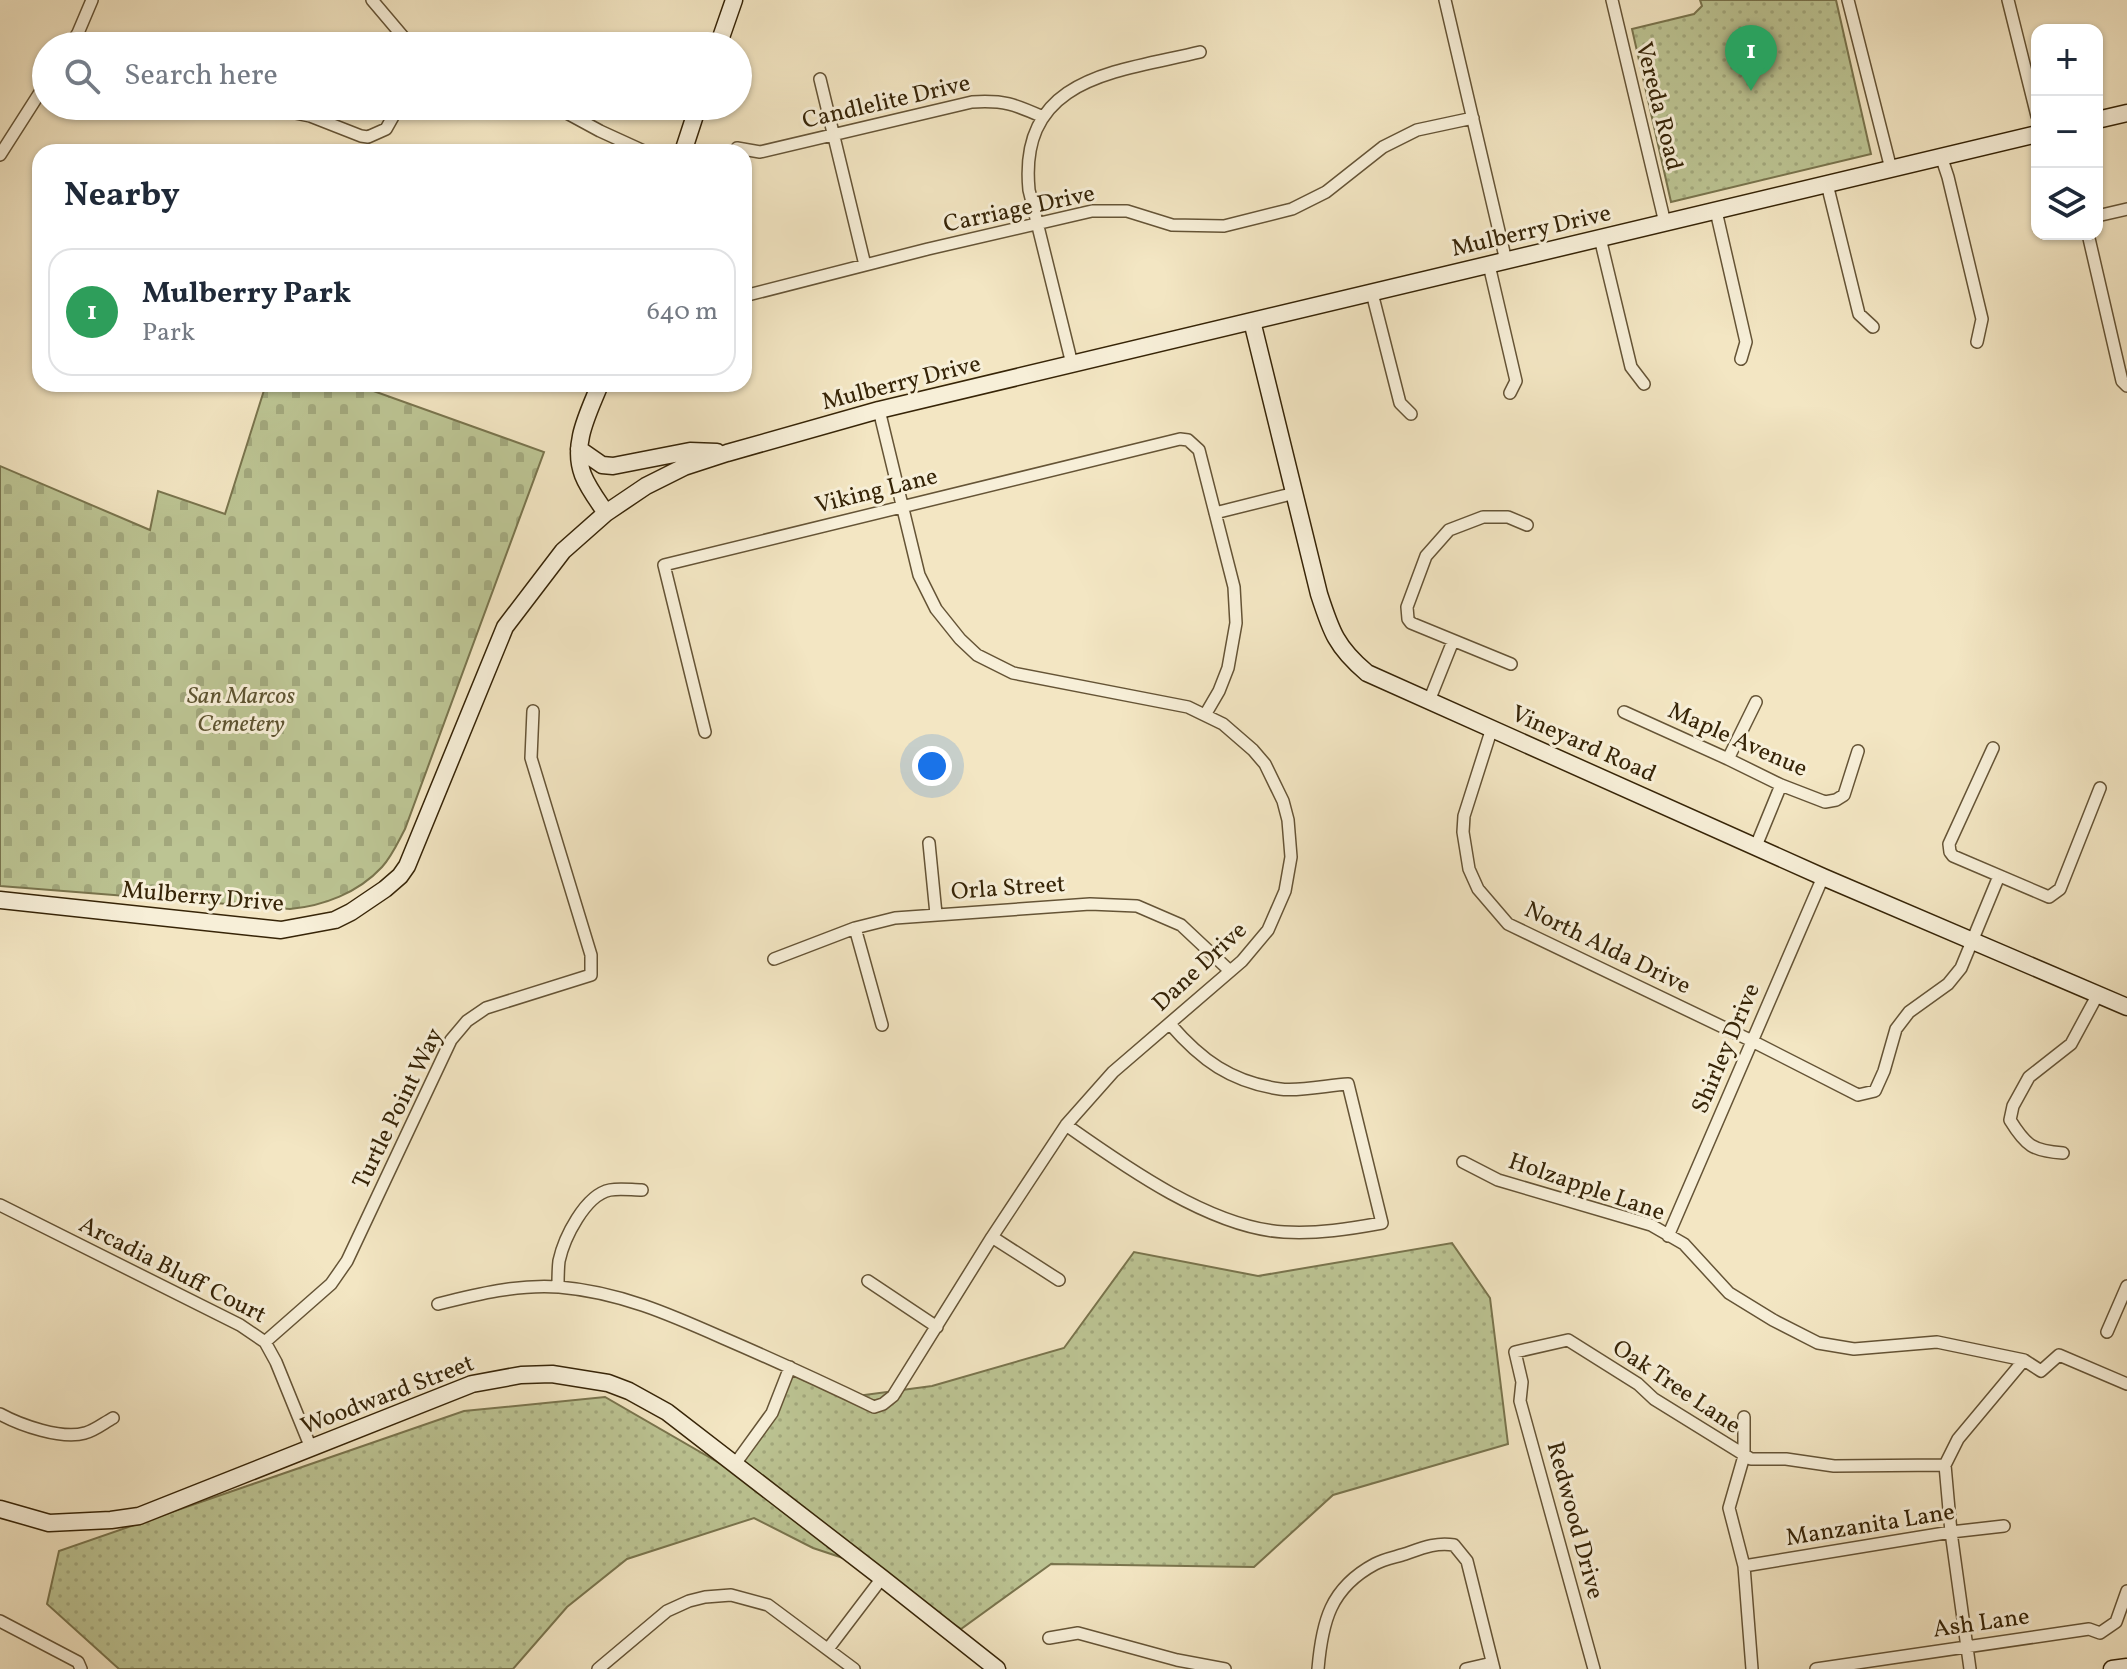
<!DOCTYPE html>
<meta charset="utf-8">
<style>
:root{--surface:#fff;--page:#f6f6f7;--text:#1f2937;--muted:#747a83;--line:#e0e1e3;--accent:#8f2418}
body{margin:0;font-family:Vollkorn,serif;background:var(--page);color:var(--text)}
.controls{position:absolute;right:24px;top:24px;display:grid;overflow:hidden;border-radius:16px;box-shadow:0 2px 6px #0004}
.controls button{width:72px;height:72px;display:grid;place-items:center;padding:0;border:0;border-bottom:2px solid var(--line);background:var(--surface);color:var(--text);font:40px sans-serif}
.you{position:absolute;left:932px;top:766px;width:28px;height:28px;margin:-20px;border:6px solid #fff;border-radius:50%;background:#1a73e8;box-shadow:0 0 0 12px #1a73e833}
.badge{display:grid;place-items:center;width:52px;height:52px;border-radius:50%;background:var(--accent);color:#fff;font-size:26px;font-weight:700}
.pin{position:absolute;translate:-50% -66px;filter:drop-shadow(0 2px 4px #0008)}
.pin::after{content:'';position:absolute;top:42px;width:28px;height:24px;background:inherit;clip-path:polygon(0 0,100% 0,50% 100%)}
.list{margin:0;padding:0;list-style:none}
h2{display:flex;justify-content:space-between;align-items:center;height:104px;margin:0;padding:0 32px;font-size:34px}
h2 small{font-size:26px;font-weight:400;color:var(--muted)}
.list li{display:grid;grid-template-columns:52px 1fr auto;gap:24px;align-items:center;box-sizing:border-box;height:128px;margin:0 16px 16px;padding:0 16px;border:2px solid var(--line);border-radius:24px}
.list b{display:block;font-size:30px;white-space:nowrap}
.list p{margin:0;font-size:26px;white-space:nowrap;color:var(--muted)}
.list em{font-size:26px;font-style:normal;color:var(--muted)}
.icon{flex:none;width:44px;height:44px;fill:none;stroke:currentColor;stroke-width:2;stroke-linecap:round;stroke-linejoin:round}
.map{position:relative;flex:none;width:2127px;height:1669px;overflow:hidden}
.search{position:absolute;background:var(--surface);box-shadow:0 2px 6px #0004;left:32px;top:32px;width:720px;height:88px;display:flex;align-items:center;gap:20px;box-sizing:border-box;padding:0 28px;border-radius:44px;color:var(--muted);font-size:30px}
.panel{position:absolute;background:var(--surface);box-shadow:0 2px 6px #0004;left:32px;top:144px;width:720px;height:248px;border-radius:24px}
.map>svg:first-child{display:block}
</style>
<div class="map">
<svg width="2127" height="1669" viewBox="0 0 2127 1669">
<defs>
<pattern id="grass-dots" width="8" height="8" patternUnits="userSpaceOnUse" patternTransform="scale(2)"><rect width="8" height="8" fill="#bcc493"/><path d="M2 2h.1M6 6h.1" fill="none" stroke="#a2a87d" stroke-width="1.8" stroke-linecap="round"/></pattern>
<pattern id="cemetery-stones" width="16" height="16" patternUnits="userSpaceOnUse" patternTransform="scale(2)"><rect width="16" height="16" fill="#bcc493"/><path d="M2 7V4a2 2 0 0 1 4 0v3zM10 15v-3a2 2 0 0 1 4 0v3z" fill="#a2a87d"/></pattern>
</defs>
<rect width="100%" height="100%" fill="#f3e6c3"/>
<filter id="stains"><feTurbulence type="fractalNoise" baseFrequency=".0025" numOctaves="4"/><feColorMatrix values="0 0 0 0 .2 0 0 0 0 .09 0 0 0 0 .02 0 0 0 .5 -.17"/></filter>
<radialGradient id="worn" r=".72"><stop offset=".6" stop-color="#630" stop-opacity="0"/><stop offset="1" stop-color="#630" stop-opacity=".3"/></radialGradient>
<path fill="url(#grass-dots)" stroke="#79744d" stroke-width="2" d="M 1700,0 L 1836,0 L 1871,154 L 1671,202 L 1632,29 L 1694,14 L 1702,6 Z
M 1452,1243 L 1490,1298 L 1508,1444 L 1333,1495 L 1254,1567 L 1051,1564 L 961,1629 L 867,1566 L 813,1548 L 754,1518 L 627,1559 L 567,1607 L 513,1669 L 119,1669 L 47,1604 L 59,1551 L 464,1411 L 605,1397 L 766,1490 L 735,1464 L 767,1421 L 791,1368 L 857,1396 L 932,1386 L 1064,1348 L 1134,1252 L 1258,1276 Z"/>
<path fill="url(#cemetery-stones)" stroke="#79744d" stroke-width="2" d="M 266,384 L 354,384 L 544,452 L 405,829 C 398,842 392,856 382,867 C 358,893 323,906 290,909 L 0,886 L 0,466 L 150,530 L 158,491 L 225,514 Z"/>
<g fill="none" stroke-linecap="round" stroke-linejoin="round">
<g stroke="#655436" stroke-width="14">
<path id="street" d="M 372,0 L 411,46
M 1445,0 L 1506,261
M 1612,0 L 1665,223
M 1848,0 L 1891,169
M 2008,0 L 2037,116
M 70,46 L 78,33 L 92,0
M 820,79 L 865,265
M 260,106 L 310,116 L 361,136 L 368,137 L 386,129 L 399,106
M 554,106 L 600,131 L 646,152
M 737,148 L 760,152 L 972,102 C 1004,100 1014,104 1043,117
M 0,155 L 46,83
M 1941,156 L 1948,177 L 1982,319 L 1977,342
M 1827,184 L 1859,314 L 1873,327
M 1716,211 L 1746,342 L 1741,359
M 2097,216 L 2127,209
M 2088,234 L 2122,381 L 2127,386
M 1600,238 L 1631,367 L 1644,384
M 1489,265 L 1516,381 L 1510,393
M 1372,293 L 1400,403 L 1411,414
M 744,296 L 928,249 L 1092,211 L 1127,211 L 1172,225 L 1224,226 L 1292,209 L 1326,192 L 1383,147 L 1417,130 L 1473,118
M 1072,364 L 1029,190 C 1018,77 1116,72 1200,52
M 1215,513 L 1295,493
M 1511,664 L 1411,623 L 1408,619 L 1407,607 L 1426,556 L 1449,530 L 1483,517 L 1508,517 L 1527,525
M 1429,701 L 1453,641
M 1624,712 L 1728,759 L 1781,785 L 1825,802 L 1836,800 L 1844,795 L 1858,751
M 1492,728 L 1464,816 L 1463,832 L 1469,869 L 1478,889 L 1508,924 L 1752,1041 L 1858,1095 L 1875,1091 L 1884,1071 L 1896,1029 L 1909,1012 L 1948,984 L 1961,968 L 1999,876
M 705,732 L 664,565 L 1180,439 L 1188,440 L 1199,450 L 1234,587 L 1236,623 L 1228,668 L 1219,691 L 1205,715
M 1993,748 L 1949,844 L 1950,852 L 1953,856 L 2049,897 L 2060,889 L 2100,788
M 1728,759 L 1756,702
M 929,843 L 936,914
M 1756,846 L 1781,785
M 855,928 L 882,1025
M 774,959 L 855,928 L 895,918 L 1090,904 L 1137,906 L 1181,925 L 1230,971
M 1066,1125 C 1124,1166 1211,1228 1284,1232 C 1318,1234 1349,1229 1382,1223 L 1348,1084 C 1329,1085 1298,1092 1280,1089 C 1231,1082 1201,1060 1170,1024
M 2063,1153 C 2033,1151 2026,1146 2010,1120 L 2013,1106 L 2029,1077 L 2071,1044 L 2098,994
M 1463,1162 L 1498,1180 L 1651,1225 L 1684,1244 L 1729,1293 L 1773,1320 L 1818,1343 L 1854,1349 L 1937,1342 L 2024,1360 L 2041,1371 L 2059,1355 L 2127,1384
M 0,1205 L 240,1325 L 265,1342 L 276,1362 L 311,1448
M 1668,1236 L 1823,877
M 992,1237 L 1059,1280
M 868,1281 L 937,1327
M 558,1287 C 558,1279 558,1269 559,1261 C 564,1238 585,1195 610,1190 C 620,1188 632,1190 642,1190
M 438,1304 C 478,1294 518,1284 559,1287 C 619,1292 669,1314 723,1338 C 774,1360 824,1383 874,1407 L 883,1404 L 893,1396 L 992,1237 L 1066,1125 L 1113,1072 L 1242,961 L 1268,930 L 1285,891 L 1291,857 L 1288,820 L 1283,801 L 1265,764 L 1253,750 L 1223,724 L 1188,707 L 1013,673 L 977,655 L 960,639 L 936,609 L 919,575 L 879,410
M 2107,1332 L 2127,1286
M 265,1342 L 331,1284 L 347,1261 L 451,1040 L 467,1021 L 486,1008 L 591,975 L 591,955 L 531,758 L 533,711
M 0,1414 C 20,1425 62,1440 85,1433 C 94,1431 104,1423 113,1418
M 1744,1417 L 1744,1456 L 1729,1508 L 1744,1566 L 1752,1669
M 735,1464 L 772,1413 L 790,1367
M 1744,1566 L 1951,1532 L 2004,1526
M 0,1621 L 78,1662 L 81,1669
M 1049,1638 L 1078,1633 L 1177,1660 L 1225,1669
M 828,1649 L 882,1578
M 598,1669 L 667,1611 L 689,1601 L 705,1597 L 731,1595 L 768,1605 L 854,1669
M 1318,1669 C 1322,1622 1330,1588 1375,1564 C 1384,1559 1396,1557 1405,1554 C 1422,1548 1436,1542 1454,1545 L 1467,1561 L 1494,1669
M 1466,1669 L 1492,1663
M 1594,1669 L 1520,1401 L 1522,1382 L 1515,1352 L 1568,1340 L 1638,1384 L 1654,1399 L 1751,1459 L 1786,1459 L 1834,1466 L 1945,1465
M 1816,1669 L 2089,1629 L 2100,1633 L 2116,1622 L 2127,1591
M 1970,1669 L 1951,1532 L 1945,1465 L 1958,1439 L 2024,1360"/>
</g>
<g stroke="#362407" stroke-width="19">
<path id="secondary" d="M 718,46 L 734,0
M 2097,120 L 2127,113
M 683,152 L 698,106
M 1252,321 L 1319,594 C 1331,631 1336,647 1367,673 L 1823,877 L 2127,1007
M 600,384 C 589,412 571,444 583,475 C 588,488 598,501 606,513
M 579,449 L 602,465 L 613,466 L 690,451 L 717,452
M 0,900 L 281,930 L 335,920 L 351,912 L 385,889 L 400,876 L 407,866 L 505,627 L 563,551 L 606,513 L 646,486 L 684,467 L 727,453 L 879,410 L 2037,134
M 0,1509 L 49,1523 L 111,1520 L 139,1516 L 472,1384 L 521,1375 L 552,1374 L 608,1383 L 629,1391 L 667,1412 L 882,1578 L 997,1669
M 2112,1669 L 2127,1667"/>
</g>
<use href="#street" stroke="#f7efd8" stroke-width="11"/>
<use href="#secondary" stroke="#f7efd8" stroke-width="16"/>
</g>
<g text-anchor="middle" stroke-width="6" stroke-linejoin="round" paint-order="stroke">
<g font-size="24" fill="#362407" stroke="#f7efd8">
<text transform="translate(886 101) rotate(-13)" y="8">Candlelite Drive</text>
<text transform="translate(1660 106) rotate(76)" y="8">Vereda Road</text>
<text transform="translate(1019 208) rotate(-12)" y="8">Carriage Drive</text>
<text transform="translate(1531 230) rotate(-13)" y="8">Mulberry Drive</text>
<text transform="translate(901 382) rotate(-14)" y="8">Mulberry Drive</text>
<text transform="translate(876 490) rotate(-14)" y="8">Viking Lane</text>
<text transform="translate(1738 739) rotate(24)" y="8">Maple Avenue</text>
<text transform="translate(1584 743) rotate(24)" y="8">Vineyard Road</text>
<text transform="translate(1008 887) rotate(-4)" y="8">Orla Street</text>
<text transform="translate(203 896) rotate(5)" y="8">Mulberry Drive</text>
<text transform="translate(1608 947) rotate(26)" y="8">North Alda Drive</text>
<text transform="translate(1199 966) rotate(-43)" y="8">Dane Drive</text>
<text transform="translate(1725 1048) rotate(-67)" y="8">Shirley Drive</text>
<text transform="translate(397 1108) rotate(-64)" y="8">Turtle Point Way</text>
<text transform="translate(1587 1186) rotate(19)" y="8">Holzapple Lane</text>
<text transform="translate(173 1269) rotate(27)" y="8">Arcadia Bluff Court</text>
<text transform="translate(1677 1386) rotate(34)" y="8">Oak Tree Lane</text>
<text transform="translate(387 1394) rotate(-21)" y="8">Woodward Street</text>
<text transform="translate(1576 1520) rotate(75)" y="8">Redwood Drive</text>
<text transform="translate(1870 1524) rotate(-9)" y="8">Manzanita Lane</text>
<text transform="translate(1981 1622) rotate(-8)" y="8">Ash Lane</text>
</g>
<g font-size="24" font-style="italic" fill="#5e5431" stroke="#f7efd8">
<text x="241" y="703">San Marcos<tspan x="241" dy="28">Cemetery</tspan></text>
</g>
</g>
<rect width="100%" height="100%" filter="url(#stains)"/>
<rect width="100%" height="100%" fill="url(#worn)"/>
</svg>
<div class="controls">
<button>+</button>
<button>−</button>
<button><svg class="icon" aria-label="layers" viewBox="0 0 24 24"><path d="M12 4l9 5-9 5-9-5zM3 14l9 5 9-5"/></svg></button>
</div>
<div class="you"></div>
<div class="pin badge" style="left:1751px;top:91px;background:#2e9e5b">1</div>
<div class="search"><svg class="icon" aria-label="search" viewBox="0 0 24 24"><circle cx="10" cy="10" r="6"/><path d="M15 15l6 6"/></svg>Search here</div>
<section class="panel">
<h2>Nearby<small></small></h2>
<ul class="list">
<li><span class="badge" style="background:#2e9e5b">1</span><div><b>Mulberry Park</b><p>Park</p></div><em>640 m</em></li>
</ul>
</section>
</div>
